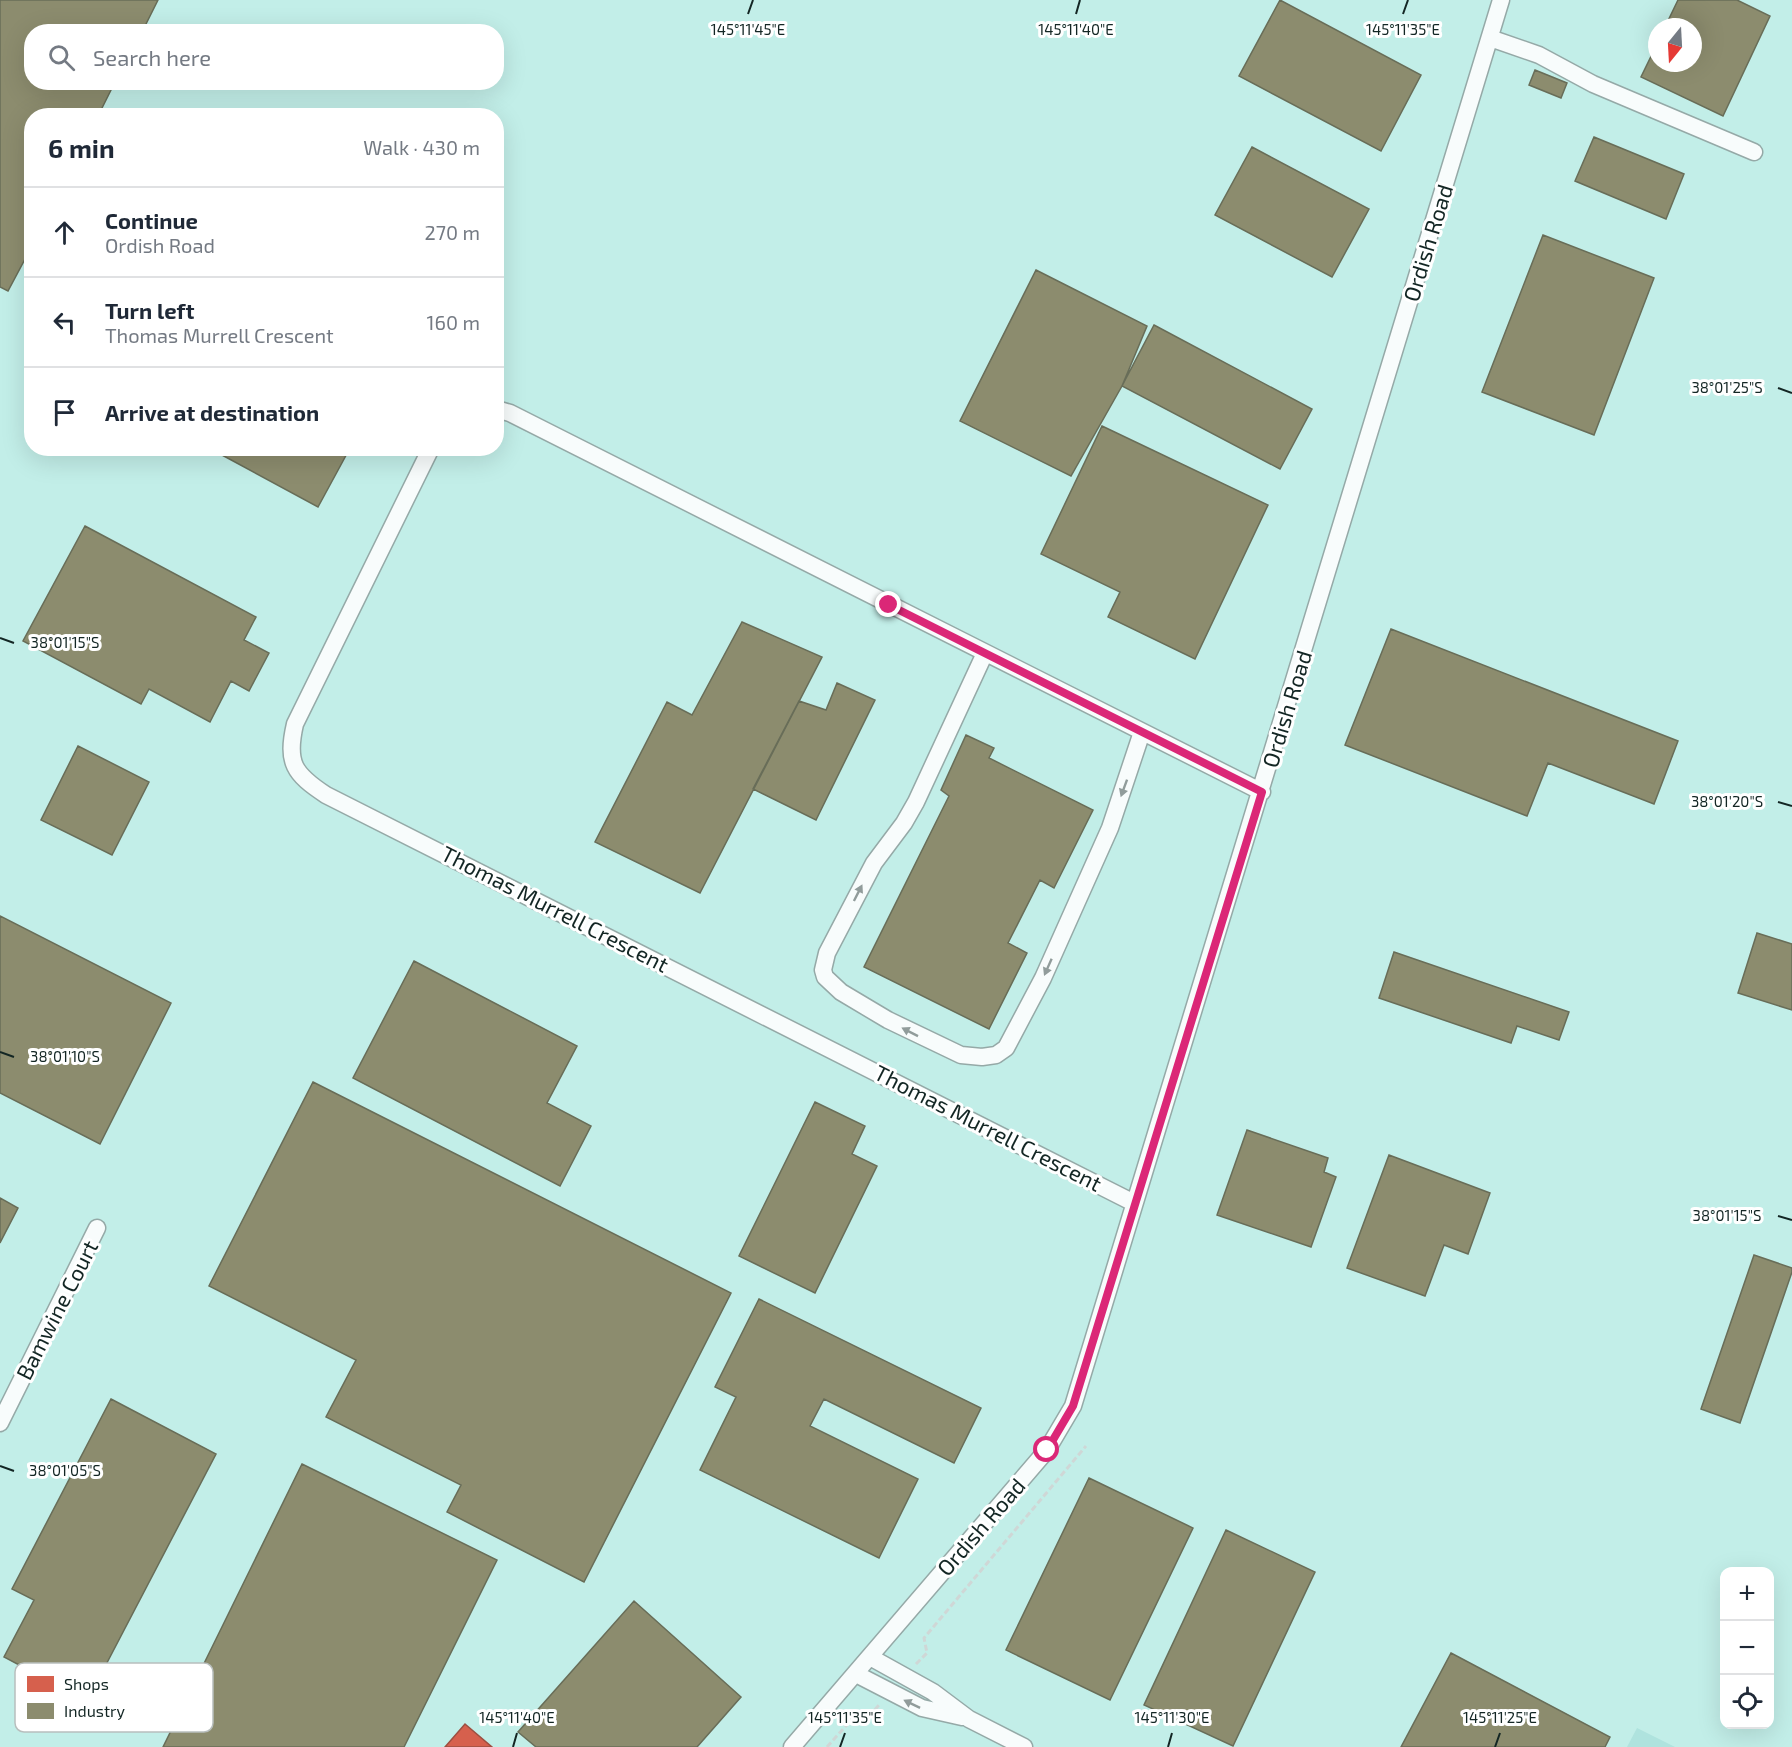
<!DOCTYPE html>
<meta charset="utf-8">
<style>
:root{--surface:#fff;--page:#f2f2f3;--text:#1f2937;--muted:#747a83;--line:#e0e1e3}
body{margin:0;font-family:"Exo 2",sans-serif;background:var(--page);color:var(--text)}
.controls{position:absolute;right:18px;bottom:18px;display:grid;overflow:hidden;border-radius:12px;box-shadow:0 6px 24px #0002}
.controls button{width:54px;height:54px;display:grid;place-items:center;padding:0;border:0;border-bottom:2px solid var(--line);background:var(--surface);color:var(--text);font:30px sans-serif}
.compass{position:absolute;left:1648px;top:18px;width:54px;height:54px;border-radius:50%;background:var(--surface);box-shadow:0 6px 24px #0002;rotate:198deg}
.stop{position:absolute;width:18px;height:18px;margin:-14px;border:4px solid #db2777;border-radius:50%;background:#fff}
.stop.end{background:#db2777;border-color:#fff;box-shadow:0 2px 6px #0008}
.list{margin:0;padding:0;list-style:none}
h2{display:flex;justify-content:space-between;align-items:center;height:78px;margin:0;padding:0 24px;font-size:26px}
h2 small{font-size:20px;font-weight:400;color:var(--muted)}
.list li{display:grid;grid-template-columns:39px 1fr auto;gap:18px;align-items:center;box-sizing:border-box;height:90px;padding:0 24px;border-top:2px solid var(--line)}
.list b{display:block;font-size:22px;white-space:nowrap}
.list p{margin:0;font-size:20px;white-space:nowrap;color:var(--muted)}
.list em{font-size:20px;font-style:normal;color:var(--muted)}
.icon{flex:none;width:33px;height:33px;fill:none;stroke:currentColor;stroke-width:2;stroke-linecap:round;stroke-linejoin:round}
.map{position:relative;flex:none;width:1792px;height:1747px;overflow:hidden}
.search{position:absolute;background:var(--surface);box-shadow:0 6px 24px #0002;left:24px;top:24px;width:480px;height:66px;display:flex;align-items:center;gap:15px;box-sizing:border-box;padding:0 21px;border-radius:24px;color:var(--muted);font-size:22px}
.panel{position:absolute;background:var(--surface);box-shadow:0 6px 24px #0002;left:24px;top:108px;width:480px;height:348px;border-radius:24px}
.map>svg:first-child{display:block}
</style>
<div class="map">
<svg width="1792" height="1747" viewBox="0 0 1792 1747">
<rect width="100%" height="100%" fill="#d1ebe8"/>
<path fill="#c2eee8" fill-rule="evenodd" d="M 0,0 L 1792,0 L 1792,1747 L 0,1747 ZM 1657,27 L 1693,27 L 1693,63 L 1657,63 ZM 32,32 L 496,32 L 496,82 L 32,82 ZM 32,116 L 496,116 L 496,448 L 32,448 ZM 1724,1572 L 1770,1572 L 1770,1724 L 1724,1724 Z"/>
<path fill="#afe3de" d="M 1637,1728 L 1675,1747 L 1627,1747 Z"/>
<path fill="#d6604d" stroke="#9c4f41" stroke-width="1.5" d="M 465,1724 L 492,1747 L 445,1747 Z"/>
<path fill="#8c8c6e" stroke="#686d58" stroke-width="1.5" d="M 0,0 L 158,0 L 142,32 L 32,32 L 32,82 L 115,82 L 98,116 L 32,116 L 32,246 L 8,291 L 0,287 Z
M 1280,0 L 1421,75 L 1381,151 L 1239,76 Z
M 1678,0 L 1737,0 L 1770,16 L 1723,116 L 1641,77 L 1657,44 L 1657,63 L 1693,63 L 1693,27 L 1665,27 Z
M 1535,70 L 1567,83 L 1561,98 L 1529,85 Z
M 1594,137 L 1684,174 L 1666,219 L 1575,181 Z
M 1252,147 L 1369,209 L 1332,277 L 1215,215 Z
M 1543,235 L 1654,278 L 1594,435 L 1482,392 Z
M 1036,270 L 1147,326 L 1122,386 L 1071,476 L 960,421 Z
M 1154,325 L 1312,409 L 1280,469 L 1122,386 Z
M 1102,426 L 1268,505 L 1195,659 L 1108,617 L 1120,592 L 1041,554 Z
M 209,448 L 350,448 L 318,507 Z
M 85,526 L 256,617 L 244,640 L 269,653 L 249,691 L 231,681 L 210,722 L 149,689 L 141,704 L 23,641 Z
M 742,622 L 822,657 L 700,893 L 595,842 L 667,702 L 692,715 Z
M 1391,629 L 1678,741 L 1654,804 L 1548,763 L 1527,816 L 1345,745 Z
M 837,683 L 875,700 L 816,820 L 753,789 L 799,701 L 826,710 Z
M 966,735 L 994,748 L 989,758 L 1093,810 L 1054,888 L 1040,880 L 1008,943 L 1027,953 L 989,1029 L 864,967 L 949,796 L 941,790 Z
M 78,746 L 149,782 L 112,855 L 41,820 Z
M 0,916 L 171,1003 L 100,1144 L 0,1093 Z
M 1757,933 L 1792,944 L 1792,1010 L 1738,993 Z
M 1394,952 L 1569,1012 L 1559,1040 L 1517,1026 L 1511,1043 L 1379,998 Z
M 414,961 L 577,1046 L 547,1103 L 591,1126 L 560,1186 L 353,1078 Z
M 313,1082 L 731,1293 L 584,1582 L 447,1512 L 461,1485 L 326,1417 L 356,1360 L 209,1286 Z
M 815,1102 L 865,1126 L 852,1154 L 877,1166 L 815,1293 L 739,1256 Z
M 1247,1130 L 1328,1158 L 1324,1172 L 1336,1177 L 1311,1247 L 1217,1215 Z
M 1389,1155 L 1490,1193 L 1468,1254 L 1444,1245 L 1425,1296 L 1347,1268 Z
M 0,1198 L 18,1208 L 0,1243 Z
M 1754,1255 L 1792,1268 L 1792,1272 L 1740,1423 L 1701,1409 Z
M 759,1299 L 981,1408 L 954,1463 L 824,1399 L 810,1426 L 918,1479 L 879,1558 L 700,1470 L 736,1397 L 715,1387 Z
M 111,1399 L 216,1454 L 87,1701 L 4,1657 L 34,1600 L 12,1589 Z
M 302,1464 L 497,1560 L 404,1747 L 163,1747 Z
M 1089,1478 L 1193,1528 L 1110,1700 L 1006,1650 Z
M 1226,1530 L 1315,1572 L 1233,1746 L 1144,1705 Z
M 634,1601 L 741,1697 L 697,1747 L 536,1747 L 518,1732 Z
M 1451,1653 L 1610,1737 L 1605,1747 L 1401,1747 Z"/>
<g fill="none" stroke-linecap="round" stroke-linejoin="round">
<g stroke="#95a9a7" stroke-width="19">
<path id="minor" d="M 1490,38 L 1539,55 L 1593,84 L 1754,152
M 496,409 L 510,413 L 1262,792
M 431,448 L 295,724 C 286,763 294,774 326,795 L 1134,1203
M 985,653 L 916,802 L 904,823 L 874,863 L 827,953 L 823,970 L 825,977 L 841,992 L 888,1020 L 961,1055 L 982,1057 L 996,1055 L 1006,1048 L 1043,978 L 1110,828 L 1142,732
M 0,1423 L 97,1228
M 870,1657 L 933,1692 L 969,1719 L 1024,1747
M 856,1674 L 922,1708 L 962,1717
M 792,1747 L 1047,1450 L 1073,1406 L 1501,0"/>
</g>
<path stroke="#cfd7d6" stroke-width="3" stroke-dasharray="6 3" stroke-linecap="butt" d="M 916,1664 L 927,1653 L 924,1638 L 1086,1446
M 827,1747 L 853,1718 L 871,1714 L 880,1704"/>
<use href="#minor" stroke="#f8fcfc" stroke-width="16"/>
</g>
<defs><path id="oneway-solid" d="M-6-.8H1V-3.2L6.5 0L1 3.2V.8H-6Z" transform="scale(1.5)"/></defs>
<g fill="#919c9b">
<use href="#oneway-solid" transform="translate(1124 788) rotate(110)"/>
<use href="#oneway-solid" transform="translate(858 893) rotate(-63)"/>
<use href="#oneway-solid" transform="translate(1048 967) rotate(114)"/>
<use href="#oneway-solid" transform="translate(910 1032) rotate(-153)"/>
<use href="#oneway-solid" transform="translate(912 1704) rotate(-154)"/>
</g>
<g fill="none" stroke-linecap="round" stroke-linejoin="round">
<path stroke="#db2777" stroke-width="8" d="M 889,605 L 1262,792 L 1073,1406 L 1047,1450"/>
</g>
<path fill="none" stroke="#132624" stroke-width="2" d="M 748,14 L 753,0M 1076,14 L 1080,0M 1403,14 L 1408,0M 1778,388 L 1792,393M 0,638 L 14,643M 1778,802 L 1792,806M 0,1052 L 14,1057M 1778,1216 L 1792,1220M 0,1466 L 14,1471M 513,1747 L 517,1733M 840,1747 L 845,1733M 1168,1747 L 1172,1733M 1495,1747 L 1500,1733"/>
<g text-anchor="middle" stroke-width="6" stroke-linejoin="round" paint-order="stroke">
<g font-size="22" fill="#132624" stroke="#fff">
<text transform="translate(1428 243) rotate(-73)" y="8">Ordish Road</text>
<text transform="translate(1287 709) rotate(-73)" y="8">Ordish Road</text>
<text transform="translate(555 909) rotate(27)" y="8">Thomas Murrell Crescent</text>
<text transform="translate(988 1128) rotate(27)" y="8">Thomas Murrell Crescent</text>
<text transform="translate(57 1310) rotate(-63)" y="8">Bamwine Court</text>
<text transform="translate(981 1527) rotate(-49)" y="8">Ordish Road</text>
</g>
</g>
<rect x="15" y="1663" width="198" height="69" rx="9" fill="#fff" stroke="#b8bebd" stroke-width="1.5"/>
<rect x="27" y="1676" width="27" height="16" fill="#d6604d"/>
<rect x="27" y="1703" width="27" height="16" fill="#8c8c6e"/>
<g font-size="16" fill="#132624">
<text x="64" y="1690">Shops</text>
<text x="64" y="1717">Industry</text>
</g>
<g font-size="15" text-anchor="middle" fill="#132624" stroke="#fff" stroke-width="6" stroke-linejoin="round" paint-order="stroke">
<text x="748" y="35">145°11'45"E</text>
<text x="1076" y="35">145°11'40"E</text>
<text x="1403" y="35">145°11'35"E</text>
<text x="1727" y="393">38°01'25"S</text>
<text x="65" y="648">38°01'15"S</text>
<text x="1727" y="807">38°01'20"S</text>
<text x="65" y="1062">38°01'10"S</text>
<text x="1727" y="1221">38°01'15"S</text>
<text x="65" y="1476">38°01'05"S</text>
<text x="517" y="1723">145°11'40"E</text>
<text x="845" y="1723">145°11'35"E</text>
<text x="1172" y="1723">145°11'30"E</text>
<text x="1500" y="1723">145°11'25"E</text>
</g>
</svg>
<div class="controls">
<button>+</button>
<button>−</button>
<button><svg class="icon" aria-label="locate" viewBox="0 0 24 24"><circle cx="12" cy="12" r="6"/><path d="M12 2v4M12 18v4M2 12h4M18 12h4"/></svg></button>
</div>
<svg class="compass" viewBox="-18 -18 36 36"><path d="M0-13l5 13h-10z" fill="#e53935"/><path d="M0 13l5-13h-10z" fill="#747a83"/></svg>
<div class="stop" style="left:1047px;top:1450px"></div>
<div class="stop end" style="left:889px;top:605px"></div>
<div class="search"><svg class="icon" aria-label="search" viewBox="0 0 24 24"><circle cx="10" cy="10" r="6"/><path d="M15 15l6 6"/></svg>Search here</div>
<section class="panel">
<h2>6 min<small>Walk · 430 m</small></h2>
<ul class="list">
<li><svg class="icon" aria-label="ahead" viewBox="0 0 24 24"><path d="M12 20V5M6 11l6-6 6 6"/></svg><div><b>Continue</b><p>Ordish Road</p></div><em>270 m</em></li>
<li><svg class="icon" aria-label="left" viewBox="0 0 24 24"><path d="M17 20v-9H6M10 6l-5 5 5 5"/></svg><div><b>Turn left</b><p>Thomas Murrell Crescent</p></div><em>160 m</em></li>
<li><svg class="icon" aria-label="arrive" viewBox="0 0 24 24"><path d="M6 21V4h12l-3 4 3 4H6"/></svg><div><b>Arrive at destination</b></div></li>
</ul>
</section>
</div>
